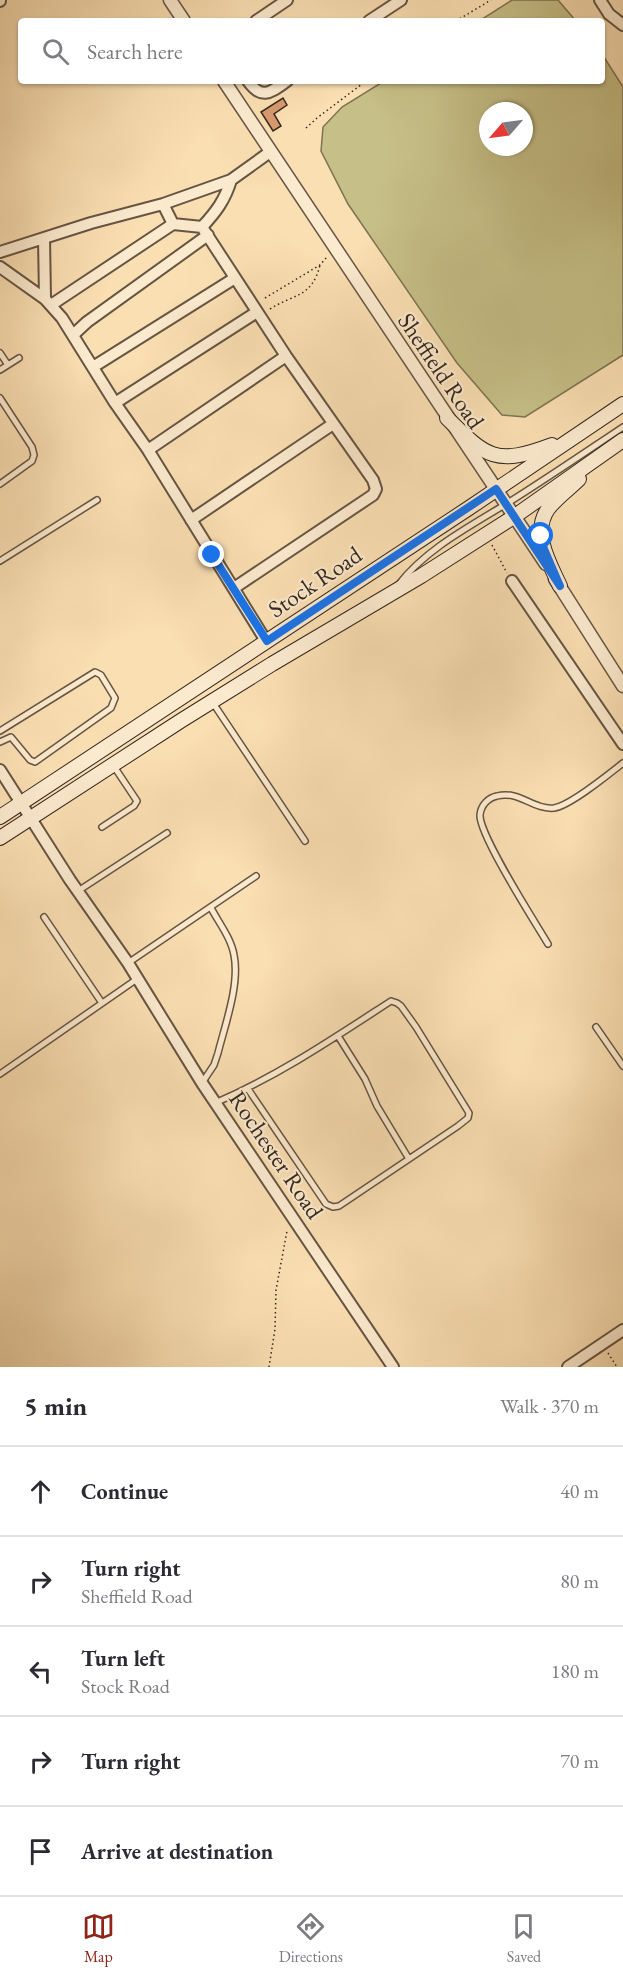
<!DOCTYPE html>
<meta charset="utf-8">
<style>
:root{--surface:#fff;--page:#f7f7f7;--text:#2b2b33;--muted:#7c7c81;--line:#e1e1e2;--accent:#8f2418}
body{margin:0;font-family:"EB Garamond",serif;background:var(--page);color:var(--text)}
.compass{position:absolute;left:479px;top:102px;width:54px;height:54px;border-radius:50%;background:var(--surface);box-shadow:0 2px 4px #0004;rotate:242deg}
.stop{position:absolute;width:18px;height:18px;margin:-14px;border:4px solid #1a73e8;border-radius:50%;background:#fff}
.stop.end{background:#1a73e8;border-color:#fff;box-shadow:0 2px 6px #0008}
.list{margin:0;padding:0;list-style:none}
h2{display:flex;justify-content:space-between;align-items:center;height:78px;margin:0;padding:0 24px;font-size:26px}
h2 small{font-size:20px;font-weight:400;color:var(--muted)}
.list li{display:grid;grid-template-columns:39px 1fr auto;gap:18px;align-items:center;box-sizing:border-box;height:90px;padding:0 24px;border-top:2px solid var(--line)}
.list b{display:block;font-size:22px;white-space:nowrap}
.list p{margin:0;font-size:20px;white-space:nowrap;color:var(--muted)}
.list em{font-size:20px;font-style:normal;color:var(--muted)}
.icon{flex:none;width:33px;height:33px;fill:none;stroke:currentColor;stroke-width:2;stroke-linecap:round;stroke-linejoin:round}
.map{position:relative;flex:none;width:623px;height:1367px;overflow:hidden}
.search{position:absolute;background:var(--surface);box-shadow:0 2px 4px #0004;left:18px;right:18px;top:18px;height:66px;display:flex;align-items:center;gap:15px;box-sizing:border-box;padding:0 21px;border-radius:6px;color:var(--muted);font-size:22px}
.sheet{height:528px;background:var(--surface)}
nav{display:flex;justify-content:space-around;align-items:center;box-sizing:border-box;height:84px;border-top:2px solid var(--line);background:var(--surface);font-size:16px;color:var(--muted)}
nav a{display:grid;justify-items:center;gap:3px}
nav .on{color:var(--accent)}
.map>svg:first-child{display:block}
</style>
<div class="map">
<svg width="623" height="1367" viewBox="0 0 623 1367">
<rect width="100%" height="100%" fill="#fadfb3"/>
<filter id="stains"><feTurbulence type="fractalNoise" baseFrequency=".00333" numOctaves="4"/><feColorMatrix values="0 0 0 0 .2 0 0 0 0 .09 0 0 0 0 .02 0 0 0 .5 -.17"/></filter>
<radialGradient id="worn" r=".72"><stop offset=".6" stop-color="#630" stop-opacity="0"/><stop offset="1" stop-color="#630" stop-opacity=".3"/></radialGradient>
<path fill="#c6bf87" stroke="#7e7352" stroke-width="1.5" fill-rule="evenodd" d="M 512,0 L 558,0 L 576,21 L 479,21 Z
M 602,54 L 623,87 L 623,355 L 525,417 L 502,415 L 457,363 L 348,204 L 321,151 L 323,127 L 342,107 L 384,81 L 602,81 ZM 488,111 L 524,111 L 524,147 L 488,147 Z"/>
<path fill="#d79a6e" stroke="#35271e" stroke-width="1.5" d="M 283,98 L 287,105 L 274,114 L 281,126 L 273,131 L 261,112 Z"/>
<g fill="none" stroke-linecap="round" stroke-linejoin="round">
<g stroke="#665543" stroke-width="8">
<path id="service" d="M 0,353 L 8,365
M 0,370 L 19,358
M 0,398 L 32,447 L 34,455 L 32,461 L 0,484
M 0,561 L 97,500
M 399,584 C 426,549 469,527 506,504 C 546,479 584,453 623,427
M 213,703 L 305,841
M 0,731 L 95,672 L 101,675 L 115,698 L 111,708 L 35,762 L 30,760 L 11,737 L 0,742
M 102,827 L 134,806 L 137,801 L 113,765
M 78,891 L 167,833
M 44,917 L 102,1003
M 548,944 C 535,922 479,835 480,815 C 481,805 488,798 497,796 C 519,790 533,810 554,808 C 570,806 609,774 623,763
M 128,963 L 256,876
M 596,1027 L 623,1066
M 338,1036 L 365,1079 L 377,1106 L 409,1159
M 0,1074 L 137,979
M 202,1083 L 214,1065 L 218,1053 C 225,1025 240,984 234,955 C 231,938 219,923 211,908
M 215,1103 C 278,1076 334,1038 391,1001 L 397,1003 L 401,1006 L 416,1027 L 469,1113 L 468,1118 L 458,1126 L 339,1206 L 333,1207 L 326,1204 L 248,1089"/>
</g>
<g stroke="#665543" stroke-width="14">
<path id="minor" d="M 600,0 L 609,14 L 623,25
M 0,1 L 0,0
M 256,21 L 287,0
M 369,21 L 401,0
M 248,81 C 262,101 271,92 287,81
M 163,204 L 173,224
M 202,227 C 216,212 225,200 231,180
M 44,238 L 45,299
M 0,252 L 91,223 L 163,204 L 231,180 L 270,152
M 0,267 L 45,299 L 62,318 L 115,403 L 148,450 L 266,641
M 51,305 L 173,224 L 202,227 L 286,356 L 373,480 L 376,489 L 373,495 L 234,588
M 73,335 L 87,322 L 208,235
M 93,367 L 235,278
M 115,403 L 257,312
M 148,450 L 286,356
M 191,520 L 333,424
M 512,581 L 623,744
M 0,770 L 70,880 L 128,963 L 202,1083 L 393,1367
M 568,1367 L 623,1330"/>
</g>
<g stroke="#665543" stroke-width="15">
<path id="tertiary" d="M 170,0 L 184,21
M 224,81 L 546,564
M 555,579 L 623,686"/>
</g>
<g stroke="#35271e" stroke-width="16">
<path id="secondary" d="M 447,418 C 487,458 496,466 552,445
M 560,586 C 550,564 531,533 548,509 C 556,498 569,489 579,479
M 0,817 L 469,508 L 623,404
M 0,838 L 182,720 L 272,664 L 421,576 L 515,516 L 623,440"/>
</g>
<path stroke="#35271e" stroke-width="1.5" stroke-dasharray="1.5 3" stroke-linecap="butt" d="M 456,21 L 491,0
M 306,128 L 317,118 L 366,81
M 265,298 L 320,265 L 327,257
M 270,309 C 293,294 312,298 320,265
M 492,545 L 507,573
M 608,1353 L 617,1367
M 269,1367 L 275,1329 L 276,1290 L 287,1231"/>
<use href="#service" stroke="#fceace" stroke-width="5"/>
<use href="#minor" stroke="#fceace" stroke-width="10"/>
<use href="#tertiary" stroke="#fceace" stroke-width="12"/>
<use href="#secondary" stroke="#fceace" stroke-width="14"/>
</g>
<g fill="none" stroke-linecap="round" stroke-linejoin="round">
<path stroke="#1a73e8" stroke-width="8" d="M 212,555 L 267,641 L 496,489 L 560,586 L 544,549 L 541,536"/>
</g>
<g text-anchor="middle" stroke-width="4.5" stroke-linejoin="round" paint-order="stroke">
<g font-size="24" fill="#35271e" stroke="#fceace">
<text transform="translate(441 371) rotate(56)" y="8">Sheffield Road</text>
<text transform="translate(315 582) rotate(-34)" y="8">Stock Road</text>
<text transform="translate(276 1155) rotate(56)" y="8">Rochester Road</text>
</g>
</g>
<rect width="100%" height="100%" filter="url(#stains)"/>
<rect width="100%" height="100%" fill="url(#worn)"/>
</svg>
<svg class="compass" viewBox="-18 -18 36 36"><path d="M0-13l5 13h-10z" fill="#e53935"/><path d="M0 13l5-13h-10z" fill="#7c7c81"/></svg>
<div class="stop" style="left:541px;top:536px"></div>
<div class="stop end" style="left:212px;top:555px"></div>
<div class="search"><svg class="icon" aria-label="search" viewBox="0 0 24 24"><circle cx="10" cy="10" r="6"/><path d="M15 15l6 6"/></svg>Search here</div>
</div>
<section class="sheet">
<h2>5 min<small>Walk · 370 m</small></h2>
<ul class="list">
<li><svg class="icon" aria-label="ahead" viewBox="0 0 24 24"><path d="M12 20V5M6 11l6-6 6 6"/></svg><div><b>Continue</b></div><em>40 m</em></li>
<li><svg class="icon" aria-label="right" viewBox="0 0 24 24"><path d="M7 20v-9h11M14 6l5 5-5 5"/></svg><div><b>Turn right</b><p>Sheffield Road</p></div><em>80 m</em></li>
<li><svg class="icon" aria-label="left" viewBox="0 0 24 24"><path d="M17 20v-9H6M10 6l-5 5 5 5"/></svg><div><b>Turn left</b><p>Stock Road</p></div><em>180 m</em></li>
<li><svg class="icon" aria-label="right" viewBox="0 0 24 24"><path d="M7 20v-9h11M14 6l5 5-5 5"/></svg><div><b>Turn right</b></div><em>70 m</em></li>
<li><svg class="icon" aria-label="arrive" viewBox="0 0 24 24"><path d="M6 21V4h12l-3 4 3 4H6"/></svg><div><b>Arrive at destination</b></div></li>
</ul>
</section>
<nav>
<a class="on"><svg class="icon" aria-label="map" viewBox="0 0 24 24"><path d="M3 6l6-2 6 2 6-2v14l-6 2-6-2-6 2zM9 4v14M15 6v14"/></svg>Map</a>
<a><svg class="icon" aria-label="directions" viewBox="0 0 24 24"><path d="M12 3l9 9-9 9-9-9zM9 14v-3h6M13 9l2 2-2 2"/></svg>Directions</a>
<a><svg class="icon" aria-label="saved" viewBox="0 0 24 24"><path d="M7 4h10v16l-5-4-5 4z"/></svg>Saved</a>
</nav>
